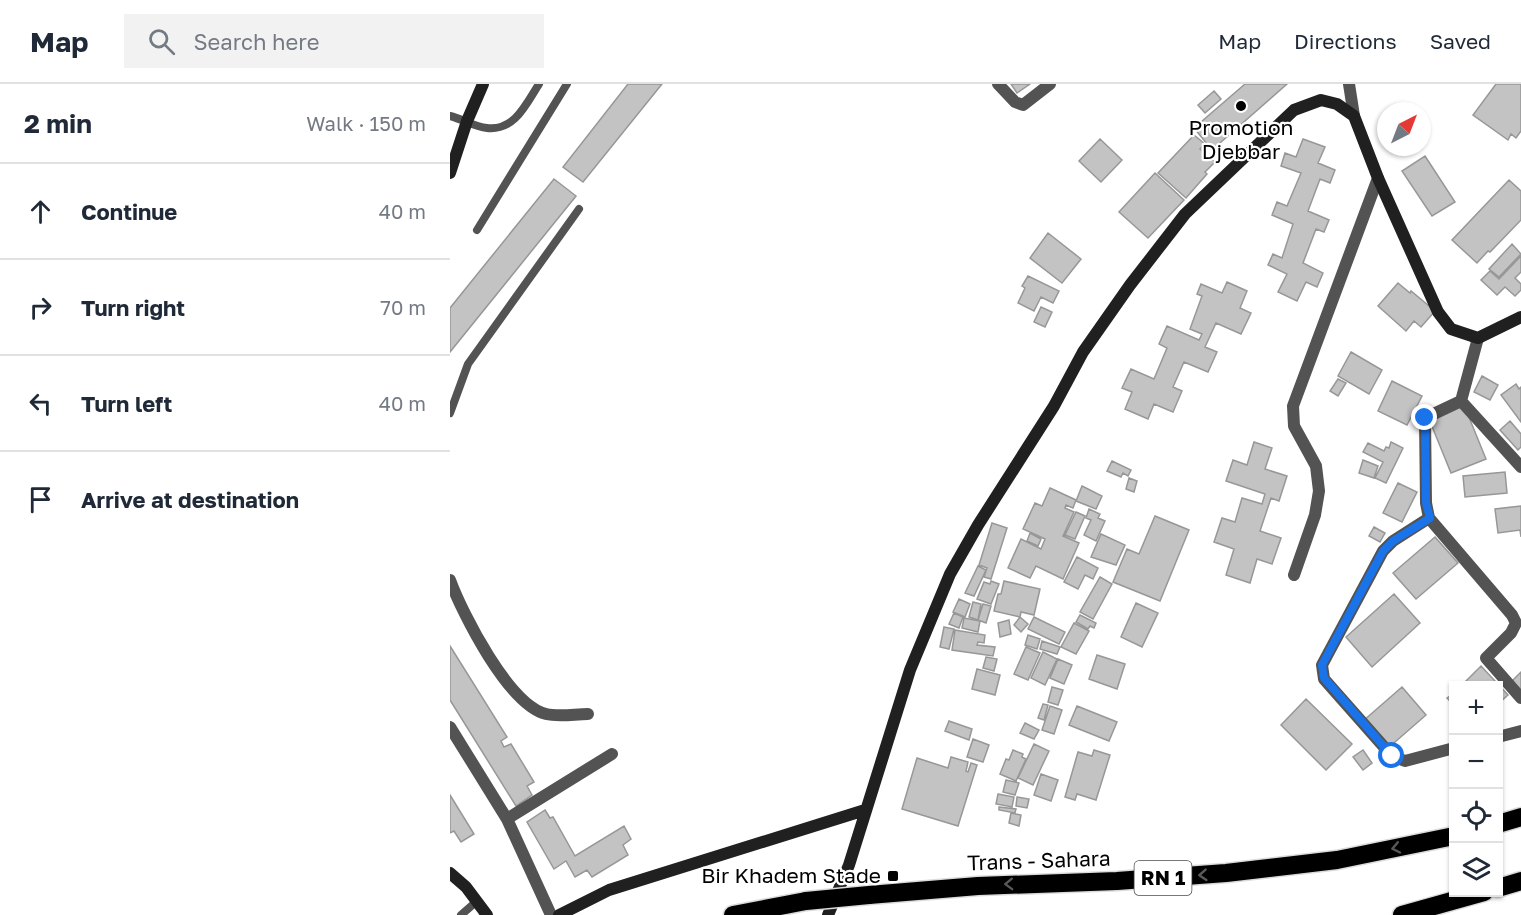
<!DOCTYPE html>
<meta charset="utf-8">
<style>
:root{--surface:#fff;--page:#f2f2f3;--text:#1f2937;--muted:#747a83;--line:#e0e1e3}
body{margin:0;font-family:"Golos Text",sans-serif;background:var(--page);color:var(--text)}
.controls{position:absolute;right:18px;bottom:18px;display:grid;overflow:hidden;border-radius:0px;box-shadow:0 2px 4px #0004}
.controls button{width:54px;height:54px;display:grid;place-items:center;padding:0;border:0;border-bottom:2px solid var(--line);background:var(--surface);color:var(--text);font:30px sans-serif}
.compass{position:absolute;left:927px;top:18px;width:54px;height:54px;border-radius:50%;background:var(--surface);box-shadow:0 2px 4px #0004;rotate:42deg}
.stop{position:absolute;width:18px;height:18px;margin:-14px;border:4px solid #1a73e8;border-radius:50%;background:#fff}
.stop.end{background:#1a73e8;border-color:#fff;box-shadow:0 2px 6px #0008}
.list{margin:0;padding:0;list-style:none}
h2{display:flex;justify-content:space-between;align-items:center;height:78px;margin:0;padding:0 24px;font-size:26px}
h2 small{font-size:20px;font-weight:400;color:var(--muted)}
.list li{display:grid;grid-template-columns:39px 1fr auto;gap:18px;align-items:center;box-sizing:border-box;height:96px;padding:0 24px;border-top:2px solid var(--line)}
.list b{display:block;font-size:22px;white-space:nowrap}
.list em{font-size:20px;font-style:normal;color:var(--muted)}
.icon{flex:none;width:33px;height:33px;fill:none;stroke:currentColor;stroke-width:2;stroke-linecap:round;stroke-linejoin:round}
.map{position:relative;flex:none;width:1071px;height:831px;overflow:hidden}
header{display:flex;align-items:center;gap:36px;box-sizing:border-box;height:84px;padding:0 30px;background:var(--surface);border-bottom:2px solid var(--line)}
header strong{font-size:28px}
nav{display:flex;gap:33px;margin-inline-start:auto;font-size:21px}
.search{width:420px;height:54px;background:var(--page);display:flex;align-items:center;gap:15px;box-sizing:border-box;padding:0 21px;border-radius:0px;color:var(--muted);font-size:22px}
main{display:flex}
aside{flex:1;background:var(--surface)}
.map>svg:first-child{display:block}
</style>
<header>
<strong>Map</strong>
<div class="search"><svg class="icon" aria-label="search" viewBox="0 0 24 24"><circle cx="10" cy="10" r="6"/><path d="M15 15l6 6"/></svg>Search here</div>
<nav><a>Map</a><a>Directions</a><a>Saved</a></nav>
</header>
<main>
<aside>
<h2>2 min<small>Walk · 150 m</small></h2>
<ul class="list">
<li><svg class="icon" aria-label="ahead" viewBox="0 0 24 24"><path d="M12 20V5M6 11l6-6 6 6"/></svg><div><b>Continue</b></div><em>40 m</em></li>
<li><svg class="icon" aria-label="right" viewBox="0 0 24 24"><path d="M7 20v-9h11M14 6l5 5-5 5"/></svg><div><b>Turn right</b></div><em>70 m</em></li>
<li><svg class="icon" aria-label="left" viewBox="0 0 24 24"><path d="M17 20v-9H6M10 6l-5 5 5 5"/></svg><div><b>Turn left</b></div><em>40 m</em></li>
<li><svg class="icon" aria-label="arrive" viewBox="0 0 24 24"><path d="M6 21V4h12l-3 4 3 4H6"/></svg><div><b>Arrive at destination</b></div></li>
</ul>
</aside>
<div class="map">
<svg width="1071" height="831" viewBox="0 0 1071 831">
<rect width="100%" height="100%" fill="#fff"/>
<path fill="#c3c3c3" stroke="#979797" stroke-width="1.5" d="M 178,0 L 212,0 L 133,98 L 113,83 Z
M 561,0 L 580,0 L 567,9 Z
M 795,0 L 837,0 L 762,66 L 744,44 Z
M 1046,0 L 1071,0 L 1071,47 L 1066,54 L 1061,50 L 1058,56 L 1023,31 Z
M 764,7 L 771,15 L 755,29 L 748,21 Z
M 744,51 L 755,60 L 750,65 L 765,78 L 755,88 L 757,90 L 736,114 L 708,89 Z
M 650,55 L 672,76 L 651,98 L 629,77 Z
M 853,55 L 875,63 L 868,79 L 885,86 L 880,99 L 870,95 L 858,127 L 879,136 L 874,148 L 866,145 L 853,179 L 873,189 L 867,203 L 856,198 L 847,217 L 828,208 L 837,190 L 818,181 L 823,170 L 832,174 L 843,140 L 822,131 L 827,118 L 837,122 L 851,89 L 831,82 L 835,69 L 846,73 Z
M 975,72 L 1005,118 L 982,132 L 952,87 Z
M 705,89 L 734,116 L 698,154 L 669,128 Z
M 104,95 L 126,112 L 0,268 L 0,224 Z
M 1059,96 L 1071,107 L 1071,136 L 1040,168 L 1038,167 L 1027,179 L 1002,156 Z
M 598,149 L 631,175 L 612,199 L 580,174 Z
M 1062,160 L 1071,170 L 1049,193 L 1039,185 Z
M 1071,172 L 1071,188 L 1065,194 L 1071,200 L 1071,206 L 1065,212 L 1055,203 L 1047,211 L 1031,196 L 1040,187 L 1049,195 Z
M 578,192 L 609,207 L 603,219 L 591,213 L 584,227 L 568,219 L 575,204 L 572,202 Z
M 777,198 L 797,207 L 790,224 L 801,229 L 791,250 L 766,239 L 755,263 L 767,268 L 758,288 L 734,278 L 723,303 L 732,307 L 723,328 L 704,320 L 698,335 L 675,325 L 682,308 L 672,304 L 681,285 L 704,295 L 717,264 L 709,260 L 717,242 L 749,256 L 752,250 L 740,245 L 752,212 L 747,210 L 751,200 L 772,209 Z
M 948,199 L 960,209 L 961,207 L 985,227 L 971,243 L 964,237 L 956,247 L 928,222 Z
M 591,223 L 602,228 L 595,243 L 584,238 Z
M 901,268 L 932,286 L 919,310 L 888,292 Z
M 1032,292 L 1048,301 L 1040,316 L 1024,308 Z
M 888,295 L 896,299 L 888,312 L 880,307 Z
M 942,297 L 972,312 L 957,341 L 928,327 Z
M 1066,300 L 1069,305 L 1071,303 L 1071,338 L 1051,311 Z
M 1014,321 L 1036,375 L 1001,389 L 979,335 Z
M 1060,337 L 1071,350 L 1071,363 L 1068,366 L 1050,346 Z
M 804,358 L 822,364 L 815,385 L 837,392 L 829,417 L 821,414 L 810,447 L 831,454 L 822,480 L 807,475 L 800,499 L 776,491 L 784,465 L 764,458 L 772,434 L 785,438 L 792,414 L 812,420 L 815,410 L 776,397 L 783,376 L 797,381 Z
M 941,358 L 953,364 L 936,399 L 925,394 L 933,378 L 913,368 L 918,359 L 934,367 L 936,363 L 939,364 Z
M 913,376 L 928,382 L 924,394 L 909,389 Z
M 662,377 L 681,386 L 678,392 L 673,389 L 671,393 L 657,387 Z
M 1055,388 L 1057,409 L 1015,413 L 1013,392 Z
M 679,394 L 687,397 L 684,408 L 676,405 Z
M 948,399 L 967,408 L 952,438 L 933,429 Z
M 632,402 L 652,412 L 646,425 L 626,417 Z
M 600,404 L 626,416 L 623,424 L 616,421 L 615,424 L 624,428 L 613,452 L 629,459 L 613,495 L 586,482 L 580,494 L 558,484 L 571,455 L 591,465 L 595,455 L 573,445 L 585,419 L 592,422 Z
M 1071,422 L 1071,453 L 1070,446 L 1048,449 L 1045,425 Z
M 639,425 L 650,430 L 648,434 L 655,437 L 646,457 L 634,451 L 641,436 L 636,434 Z
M 626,428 L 635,432 L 625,455 L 615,451 Z
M 705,432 L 739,446 L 710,517 L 663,498 L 677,465 L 689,470 Z
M 542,439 L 557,444 L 541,495 L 534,493 L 537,484 L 529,481 Z
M 924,443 L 935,449 L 930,458 L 919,452 Z
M 580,449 L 591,455 L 588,462 L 577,457 Z
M 651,450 L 675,461 L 666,481 L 641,473 Z
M 985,453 L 1008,479 L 966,515 L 943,489 Z
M 627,473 L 648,484 L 643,495 L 635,491 L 628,505 L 614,498 Z
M 528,482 L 536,486 L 524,512 L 515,509 Z
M 650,493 L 662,500 L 643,535 L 630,528 Z
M 541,497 L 549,500 L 541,520 L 527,515 L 534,498 L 540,500 Z
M 554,497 L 590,505 L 584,531 L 571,528 L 570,533 L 544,527 L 548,510 L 551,510 Z
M 944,510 L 970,539 L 922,583 L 896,553 Z
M 509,515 L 520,520 L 515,533 L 503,528 Z
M 523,518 L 531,520 L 528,536 L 519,533 Z
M 686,519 L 708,529 L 692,563 L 671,553 Z
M 533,520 L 541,522 L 536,539 L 528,536 Z
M 504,529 L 513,533 L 509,544 L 499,540 Z
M 630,531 L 646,539 L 644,544 L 640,542 L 638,545 L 626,538 Z
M 570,533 L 578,540 L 571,548 L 564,541 Z
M 584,533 L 615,548 L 609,560 L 578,545 Z
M 514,534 L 530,537 L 528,548 L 512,544 Z
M 559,536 L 561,550 L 550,553 L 548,539 Z
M 624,539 L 639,547 L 626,570 L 611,563 Z
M 494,543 L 504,545 L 499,565 L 490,563 Z
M 505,546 L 535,551 L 534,559 L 528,558 L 527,561 L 545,563 L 543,572 L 502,566 Z
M 578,551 L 590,555 L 587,565 L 575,561 Z
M 592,557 L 610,563 L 607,570 L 590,565 Z
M 0,562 L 57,653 L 51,657 L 54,663 L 61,660 L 84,698 L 77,702 L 82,711 L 66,722 L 0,616 Z
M 576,563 L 590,569 L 578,596 L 564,590 Z
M 593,568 L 607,575 L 595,601 L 581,594 Z
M 647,571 L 675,580 L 667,605 L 639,595 Z
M 536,573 L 547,575 L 544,587 L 533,584 Z
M 608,575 L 622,581 L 614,600 L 600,594 Z
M 1031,582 L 1058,611 L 1048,620 L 1048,602 L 1011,602 Z
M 527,585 L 550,591 L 545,611 L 522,605 Z
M 1071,588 L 1071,607 L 1062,597 Z
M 602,603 L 613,606 L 608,621 L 598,618 Z
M 952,603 L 976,631 L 937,665 L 913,637 Z
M 1004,609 L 1004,621 L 997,614 Z
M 856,615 L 902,660 L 876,686 L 831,641 Z
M 593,620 L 598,621 L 594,636 L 588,634 Z
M 600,622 L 612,626 L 604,650 L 592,646 Z
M 627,622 L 667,638 L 659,657 L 619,641 Z
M 499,637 L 522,645 L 519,656 L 495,647 Z
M 575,639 L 589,646 L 584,655 L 570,649 Z
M 523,655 L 539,661 L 533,678 L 517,673 Z
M 584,660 L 599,667 L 583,701 L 568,694 Z
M 563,666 L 573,670 L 572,673 L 576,675 L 566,697 L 550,690 L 556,675 L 559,676 Z
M 644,666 L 660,671 L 646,716 L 627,710 L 625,716 L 615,713 L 628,668 L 642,672 Z
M 913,666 L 922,679 L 913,686 L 903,673 Z
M 501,673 L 518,678 L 516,687 L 518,688 L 521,679 L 527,681 L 508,742 L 452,725 L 467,674 L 498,684 Z
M 591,690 L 608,696 L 601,717 L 584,711 Z
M 556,696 L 569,699 L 565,711 L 553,708 Z
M 548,710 L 564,713 L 562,723 L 546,720 Z
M 0,711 L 24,750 L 11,758 L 4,747 L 0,749 Z
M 567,713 L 579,715 L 577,724 L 566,722 Z
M 549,723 L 566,725 L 565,729 L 549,726 Z
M 95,726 L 100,734 L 103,733 L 125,772 L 174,742 L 181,755 L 173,761 L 178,771 L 142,793 L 137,786 L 125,793 L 116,777 L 104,785 L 77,738 Z
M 561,729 L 571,731 L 569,742 L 559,739 Z"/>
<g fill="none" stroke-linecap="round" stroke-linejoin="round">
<g stroke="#dbdbdb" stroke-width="21">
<path id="highway" d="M 1048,740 L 1071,733
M 1048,804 L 1071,797
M 419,811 L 528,802 L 667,797 L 776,789 L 887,776 L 1004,752
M 283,831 L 356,817
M 952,831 L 1034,808"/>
</g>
<path stroke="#535353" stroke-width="8" d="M 0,32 C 12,35 25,43 37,44 C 65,47 76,20 89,0
M 27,146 L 117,0
M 0,329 L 18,280 L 129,125
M 11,831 L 27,817"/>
<path stroke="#535353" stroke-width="12" d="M 548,0 L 565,18 L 573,21 L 600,0
M 899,0 L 904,32
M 1028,254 L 1011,317 L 975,334 L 976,419 L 979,434 L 1062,531 L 1066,539 L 1061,549 L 1036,574 L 1071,614
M 1011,317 L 1071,383
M 979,434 L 943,457 L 933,467 L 872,581 L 874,595 L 942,672 L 955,677 L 1004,664
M 844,491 L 865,431 L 869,407 L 866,382 L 844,342 L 843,322 L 928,94
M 0,496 C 13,531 59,621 96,630 C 109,633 125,630 138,630
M 0,643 L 57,735 L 101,831
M 1048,653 L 1071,647
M 57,735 L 162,670"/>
<path stroke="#202020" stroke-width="12" d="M 0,89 L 17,37 L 33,0
M 0,789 L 16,803 L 37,831
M 109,831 L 159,806 L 415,726
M 378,831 L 399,781 L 460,586 L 500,490 L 528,441 L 604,322 L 633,268 L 680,201 L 735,130 L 844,26 L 871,16 L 887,20 L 904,32 L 928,94 L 988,228 L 1001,245 L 1028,254 L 1071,233"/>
<use href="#highway" stroke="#000" stroke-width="18"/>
<g stroke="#dbdbdb" stroke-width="21" stroke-linecap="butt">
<path id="highway-bridge" d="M 356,817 L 419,811"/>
</g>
<use href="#highway-bridge" stroke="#000" stroke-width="18"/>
</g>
<defs><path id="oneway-chevron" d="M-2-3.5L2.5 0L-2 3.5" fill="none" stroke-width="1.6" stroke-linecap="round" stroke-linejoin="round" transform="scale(1.5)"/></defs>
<g stroke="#595959">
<use href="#oneway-chevron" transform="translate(946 764) rotate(168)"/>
<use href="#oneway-chevron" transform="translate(753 791) rotate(176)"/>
<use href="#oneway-chevron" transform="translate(559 800) rotate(178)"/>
</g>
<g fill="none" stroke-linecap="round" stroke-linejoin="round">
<path stroke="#1a73e8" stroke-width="8" d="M 942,672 L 874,594 L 872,581 L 933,467 L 943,457 L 980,434 L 976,419 L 975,334"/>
</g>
<g fill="#000" stroke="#fff" stroke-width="2">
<circle cx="791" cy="22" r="6"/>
<rect x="437" y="786" width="12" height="12" rx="3"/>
</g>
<g text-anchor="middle" stroke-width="4.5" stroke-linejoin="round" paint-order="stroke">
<rect fill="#fff" stroke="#4c4c4c" stroke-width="1.5" x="684.5" y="777" width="57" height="34" rx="4.5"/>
<g font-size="20" font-weight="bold" fill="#000">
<text x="713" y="801">RN 1</text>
</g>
<g font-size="21" fill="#000" stroke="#fff">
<text x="791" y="51">Promotion<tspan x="791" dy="24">Djebbar</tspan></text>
<text x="431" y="799" text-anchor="end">Bir Khadem Stade</text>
</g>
<g font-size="21" fill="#000" stroke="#fff">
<text transform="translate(589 777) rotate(-2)" y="7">Trans - Sahara</text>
</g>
</g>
</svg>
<div class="controls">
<button>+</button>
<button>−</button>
<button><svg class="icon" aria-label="locate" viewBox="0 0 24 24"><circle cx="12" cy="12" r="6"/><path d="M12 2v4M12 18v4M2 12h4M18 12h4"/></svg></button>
<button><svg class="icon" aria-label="layers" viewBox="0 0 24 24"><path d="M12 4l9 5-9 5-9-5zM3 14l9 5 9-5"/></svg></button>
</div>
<svg class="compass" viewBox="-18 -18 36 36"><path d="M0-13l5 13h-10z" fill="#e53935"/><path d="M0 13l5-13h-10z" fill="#747a83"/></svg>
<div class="stop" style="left:942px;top:672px"></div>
<div class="stop end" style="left:975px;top:334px"></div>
</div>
</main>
